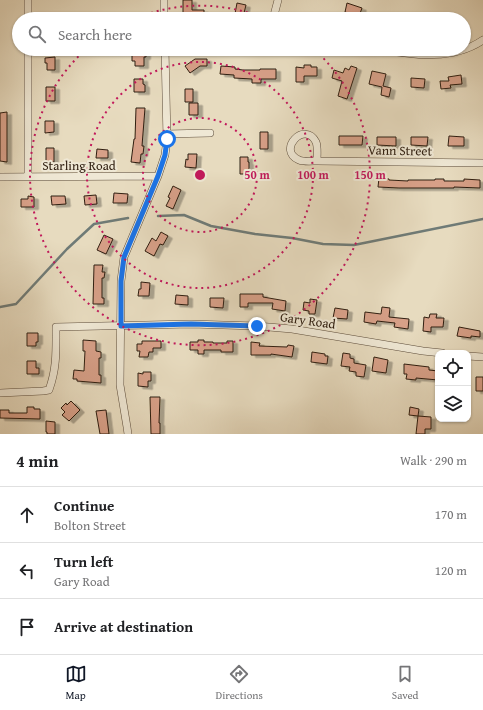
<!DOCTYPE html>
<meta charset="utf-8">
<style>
:root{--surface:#fff;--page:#f2f2f2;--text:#202124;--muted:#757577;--line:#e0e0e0;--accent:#111827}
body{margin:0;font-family:"Gentium Book Plus",serif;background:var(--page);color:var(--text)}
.controls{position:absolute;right:12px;bottom:12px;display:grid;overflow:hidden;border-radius:8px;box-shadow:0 1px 3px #0004}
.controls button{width:36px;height:36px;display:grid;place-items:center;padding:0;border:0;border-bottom:1px solid var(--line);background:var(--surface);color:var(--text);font:20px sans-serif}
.stop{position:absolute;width:12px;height:12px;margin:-9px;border:3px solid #1a73e8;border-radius:50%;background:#fff}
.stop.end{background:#1a73e8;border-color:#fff;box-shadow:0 1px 4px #0008}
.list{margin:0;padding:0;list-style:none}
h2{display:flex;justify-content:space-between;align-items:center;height:52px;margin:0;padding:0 16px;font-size:17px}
h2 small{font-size:13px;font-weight:400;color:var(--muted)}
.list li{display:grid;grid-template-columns:26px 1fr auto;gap:12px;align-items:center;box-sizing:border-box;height:56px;padding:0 16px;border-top:1px solid var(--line)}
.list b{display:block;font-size:15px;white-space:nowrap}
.list p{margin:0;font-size:13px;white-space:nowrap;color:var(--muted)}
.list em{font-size:13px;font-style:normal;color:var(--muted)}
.icon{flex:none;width:22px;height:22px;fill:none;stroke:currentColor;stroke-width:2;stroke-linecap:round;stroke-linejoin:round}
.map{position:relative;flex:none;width:483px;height:434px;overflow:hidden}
.search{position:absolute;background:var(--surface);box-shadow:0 1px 3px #0004;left:12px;right:12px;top:12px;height:44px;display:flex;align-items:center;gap:10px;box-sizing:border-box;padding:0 14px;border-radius:22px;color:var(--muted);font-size:15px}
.sheet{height:220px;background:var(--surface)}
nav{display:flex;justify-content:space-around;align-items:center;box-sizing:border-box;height:56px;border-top:1px solid var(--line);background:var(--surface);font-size:11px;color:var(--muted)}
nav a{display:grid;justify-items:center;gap:2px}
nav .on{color:var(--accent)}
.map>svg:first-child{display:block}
</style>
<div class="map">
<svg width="483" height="434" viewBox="0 0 483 434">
<defs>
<filter id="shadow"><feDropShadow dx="4.5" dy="2.5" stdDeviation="0" flood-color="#0004"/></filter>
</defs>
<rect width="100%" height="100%" fill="#e7dbbf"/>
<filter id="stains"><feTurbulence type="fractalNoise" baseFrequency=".005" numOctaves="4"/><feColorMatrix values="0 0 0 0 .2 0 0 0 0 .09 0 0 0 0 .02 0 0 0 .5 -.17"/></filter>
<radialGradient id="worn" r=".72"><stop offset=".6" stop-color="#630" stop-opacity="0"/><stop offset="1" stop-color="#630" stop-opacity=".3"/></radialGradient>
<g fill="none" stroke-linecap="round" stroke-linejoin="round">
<path stroke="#6f7b77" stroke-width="2.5" d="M 158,216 L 184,215 L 211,226 L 255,234 L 292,238 L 323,244 L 354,245 L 483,219
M 0,307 L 16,304 L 67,249 L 94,224 L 128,218"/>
</g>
<path fill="#d7a088" stroke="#2f1e10" filter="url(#shadow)" d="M 183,0 L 192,0 L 192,10 L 204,10 L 204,18 L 190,17 L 190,14 L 183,14 Z
M 237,3 L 246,5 L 244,13 L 248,14 L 247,19 L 234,19 Z
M 347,3 L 362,8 L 358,19 L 351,17 L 352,14 L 345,12 Z
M 135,50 L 146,50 L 146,57 L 144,57 L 144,66 L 135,66 L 135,61 L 132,61 L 132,54 L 135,54 Z
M 55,57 L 55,70 L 47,70 L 47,63 L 45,63 L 45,58 Z
M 195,59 L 207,59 L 207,66 L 200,66 L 190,73 L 185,66 Z
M 304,65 L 311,65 L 311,67 L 317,67 L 317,76 L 304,76 L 304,82 L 296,82 L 296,67 L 304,68 Z
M 221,66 L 235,67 L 235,69 L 243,70 L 260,70 L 260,69 L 276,69 L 276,79 L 261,79 L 261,83 L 252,83 L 252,79 L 234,78 L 234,75 L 220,74 Z
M 351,66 L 357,68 L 347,99 L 338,96 L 342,81 L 332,78 L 334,70 L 343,73 L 345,68 L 349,70 Z
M 372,71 L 386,74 L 383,86 L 391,88 L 389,97 L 381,95 L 382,87 L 369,84 Z
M 461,75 L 462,84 L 450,85 L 451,88 L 441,89 L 440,81 L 449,81 L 448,77 Z
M 411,78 L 425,79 L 424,88 L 411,87 Z
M 134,79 L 143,79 L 143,84 L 145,85 L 145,92 L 134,92 Z
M 46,87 L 55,87 L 55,101 L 46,101 Z
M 185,89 L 193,89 L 193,102 L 185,102 Z
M 189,103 L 198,103 L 198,115 L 189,115 Z
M 136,108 L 145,108 L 142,146 L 144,146 L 143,154 L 141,154 L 140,163 L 131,162 L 134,139 L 135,139 Z
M 7,112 L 7,162 L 0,161 L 0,113 Z
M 45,121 L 54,121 L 54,132 L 45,133 Z
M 260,132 L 268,132 L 268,149 L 260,149 Z
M 339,136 L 363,136 L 362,145 L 339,145 Z
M 449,136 L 464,137 L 464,146 L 448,146 Z
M 377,137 L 396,137 L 396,146 L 377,145 Z
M 411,137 L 428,137 L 427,146 L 411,145 Z
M 46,148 L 54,148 L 54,162 L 46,162 Z
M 97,149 L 108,150 L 108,158 L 96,158 Z
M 188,154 L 197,154 L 196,168 L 185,167 L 186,159 L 188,160 Z
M 240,157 L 248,157 L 248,162 L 249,162 L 249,174 L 240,174 Z
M 379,178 L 389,179 L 389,180 L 408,181 L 408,180 L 435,180 L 435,179 L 444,179 L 444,181 L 464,181 L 464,179 L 480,180 L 480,188 L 454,187 L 454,188 L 399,188 L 378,187 Z
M 173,186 L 181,190 L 173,209 L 166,206 L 170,198 L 168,197 Z
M 114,193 L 128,194 L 127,203 L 113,203 Z
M 96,195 L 97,204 L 85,205 L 84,196 Z
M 28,196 L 34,197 L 34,207 L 21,207 L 21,199 L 28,199 Z
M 51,196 L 65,196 L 66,204 L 52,205 Z
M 161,232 L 168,236 L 163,245 L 160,244 L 154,256 L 145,251 L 152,238 L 156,241 Z
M 104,235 L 113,239 L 106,254 L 97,250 Z
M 94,265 L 103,265 L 102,272 L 105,272 L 104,278 L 102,278 L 102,298 L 104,298 L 104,304 L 93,304 Z
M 141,282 L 150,283 L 149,296 L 138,296 L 139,289 L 141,289 Z
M 240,294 L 263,294 L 263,297 L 286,301 L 285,311 L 272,309 L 273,303 L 248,303 L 248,307 L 240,307 Z
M 176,295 L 188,296 L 188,305 L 175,304 Z
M 210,298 L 224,298 L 223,308 L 210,307 Z
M 310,299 L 317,300 L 315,314 L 309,314 L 309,311 L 303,310 L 304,302 L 310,303 Z
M 382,307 L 390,308 L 389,317 L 409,319 L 408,329 L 394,327 L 395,323 L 377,321 L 376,324 L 364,322 L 365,312 L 381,314 Z
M 335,308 L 348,310 L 347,319 L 333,318 Z
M 430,314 L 437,314 L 436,318 L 444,318 L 443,327 L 431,327 L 431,332 L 423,331 L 424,317 L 429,318 Z
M 459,327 L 480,331 L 480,337 L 471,336 L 471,338 L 457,336 Z
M 27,333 L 38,333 L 38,342 L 36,342 L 36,346 L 27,346 Z
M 83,340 L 96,341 L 96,351 L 101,352 L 101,358 L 99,358 L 99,375 L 101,375 L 101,383 L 77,381 L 77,379 L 73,379 L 74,370 L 84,371 L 85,351 L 83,351 Z
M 198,340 L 204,340 L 204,342 L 213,342 L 213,343 L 227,343 L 227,341 L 233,341 L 233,352 L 221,352 L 221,350 L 204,350 L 204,354 L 198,354 L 198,350 L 190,350 L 190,342 L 198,342 Z
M 142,341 L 161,341 L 161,348 L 153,348 L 153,352 L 149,352 L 148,357 L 139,357 L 140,351 L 137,351 L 137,344 L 142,344 Z
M 251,342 L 260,343 L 259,346 L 287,347 L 288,345 L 294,346 L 292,357 L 271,354 L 271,355 L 251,355 Z
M 312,352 L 325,354 L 325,356 L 328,356 L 327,364 L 311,362 Z
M 343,353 L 350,354 L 350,358 L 354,359 L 354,363 L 366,365 L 364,377 L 356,376 L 356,372 L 349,371 L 350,367 L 341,366 Z
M 374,357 L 388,360 L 386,373 L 372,371 Z
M 27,361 L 36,361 L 36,368 L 39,368 L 39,374 L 27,374 Z
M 404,364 L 429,367 L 429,370 L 438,371 L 438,380 L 416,378 L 416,380 L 406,379 L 407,374 L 404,374 Z
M 143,372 L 151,372 L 151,381 L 148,381 L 148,387 L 138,386 L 138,373 L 143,374 Z
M 476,377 L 483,377 L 483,391 L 476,391 Z
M 150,397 L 160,397 L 159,423 L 160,423 L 160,434 L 151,434 Z
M 71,401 L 80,410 L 69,421 L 62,415 L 65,412 L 61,408 L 66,403 L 67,405 Z
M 27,407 L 34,407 L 34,409 L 40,409 L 40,419 L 0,418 L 0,410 L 9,410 L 9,413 L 27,413 Z
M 410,407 L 419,409 L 418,416 L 431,417 L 431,429 L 425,429 L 425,434 L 416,434 L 418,416 L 409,415 Z
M 106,410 L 109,434 L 100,434 L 96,411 Z
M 46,421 L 55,422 L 55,434 L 47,434 L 47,432 L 46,432 Z"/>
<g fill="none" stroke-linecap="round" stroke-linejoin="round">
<g stroke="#5d4d3c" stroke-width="8">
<path id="minor" d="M 28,0 L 28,19
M 164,0 L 164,19
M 273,19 L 278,0
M 28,49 L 28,177
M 382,49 C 415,56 454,60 483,40
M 166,134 L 210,133
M 317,161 C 317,155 318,147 316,142 C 305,120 276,150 299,160 C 304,162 312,161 317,161 L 483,163
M 0,177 L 158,176
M 468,356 L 483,357
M 0,393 L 43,391 L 49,390 C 57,368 56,350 56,327 L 191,324 L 257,326 L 292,329 L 423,351 L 442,353
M 128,434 L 127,427 L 120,385 L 121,281 L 124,257 L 158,176 L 165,155 L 167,139 L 165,49"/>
</g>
<use href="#minor" stroke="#efe8d5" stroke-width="7"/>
</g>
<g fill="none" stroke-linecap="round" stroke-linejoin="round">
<path stroke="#1a73e8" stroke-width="5" d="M 167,139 L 165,155 L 158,176 L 124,257 L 121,281 L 121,326 L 191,324 L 257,326"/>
</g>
<g fill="none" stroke="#c2185b" stroke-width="2" stroke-dasharray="2 4">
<circle cx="200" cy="175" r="57"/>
<circle cx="200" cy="175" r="113"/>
<path d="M134 19A170 170 0 0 1 266 19M315 50A170 170 0 1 1 85 50"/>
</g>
<g text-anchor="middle" stroke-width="4" stroke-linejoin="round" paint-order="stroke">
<g font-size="13" fill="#2f1e10" stroke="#efe8d5">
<text transform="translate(400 150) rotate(1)" y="5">Vann Street</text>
<text x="79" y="170">Starling Road</text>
<text transform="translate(308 320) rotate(8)" y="5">Gary Road</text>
</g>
</g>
<circle cx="200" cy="175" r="6" fill="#c2185b" stroke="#efe8d5" stroke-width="2"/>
<g font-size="12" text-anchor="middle" font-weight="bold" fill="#c2185b" stroke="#efe8d5" stroke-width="4" stroke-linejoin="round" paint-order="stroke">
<text x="257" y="179">50 m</text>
<text x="313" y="179">100 m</text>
<text x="370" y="179">150 m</text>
</g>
<rect width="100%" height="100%" filter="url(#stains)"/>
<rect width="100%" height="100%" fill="url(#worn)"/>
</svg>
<div class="controls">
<button><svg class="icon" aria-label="locate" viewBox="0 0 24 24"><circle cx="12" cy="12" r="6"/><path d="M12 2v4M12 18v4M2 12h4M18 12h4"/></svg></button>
<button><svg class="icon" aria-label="layers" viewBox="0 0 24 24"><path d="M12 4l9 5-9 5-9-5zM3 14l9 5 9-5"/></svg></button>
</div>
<div class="stop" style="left:167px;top:139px"></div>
<div class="stop end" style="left:257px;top:326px"></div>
<div class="search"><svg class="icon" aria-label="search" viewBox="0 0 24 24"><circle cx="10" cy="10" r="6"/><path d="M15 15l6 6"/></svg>Search here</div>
</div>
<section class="sheet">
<h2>4 min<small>Walk · 290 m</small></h2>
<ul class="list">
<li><svg class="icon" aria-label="ahead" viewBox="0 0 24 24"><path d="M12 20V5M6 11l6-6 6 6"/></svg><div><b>Continue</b><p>Bolton Street</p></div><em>170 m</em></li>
<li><svg class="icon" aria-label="left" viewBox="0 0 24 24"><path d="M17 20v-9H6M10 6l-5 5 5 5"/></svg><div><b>Turn left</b><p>Gary Road</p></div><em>120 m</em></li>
<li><svg class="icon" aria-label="arrive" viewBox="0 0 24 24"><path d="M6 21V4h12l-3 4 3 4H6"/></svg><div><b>Arrive at destination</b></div></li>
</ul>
</section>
<nav>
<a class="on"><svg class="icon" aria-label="map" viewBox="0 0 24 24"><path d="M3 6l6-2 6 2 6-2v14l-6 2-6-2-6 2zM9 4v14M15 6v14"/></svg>Map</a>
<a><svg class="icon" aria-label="directions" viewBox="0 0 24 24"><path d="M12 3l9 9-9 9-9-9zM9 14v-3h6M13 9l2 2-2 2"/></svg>Directions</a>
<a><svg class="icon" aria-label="saved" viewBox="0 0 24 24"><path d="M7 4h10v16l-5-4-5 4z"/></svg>Saved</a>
</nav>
